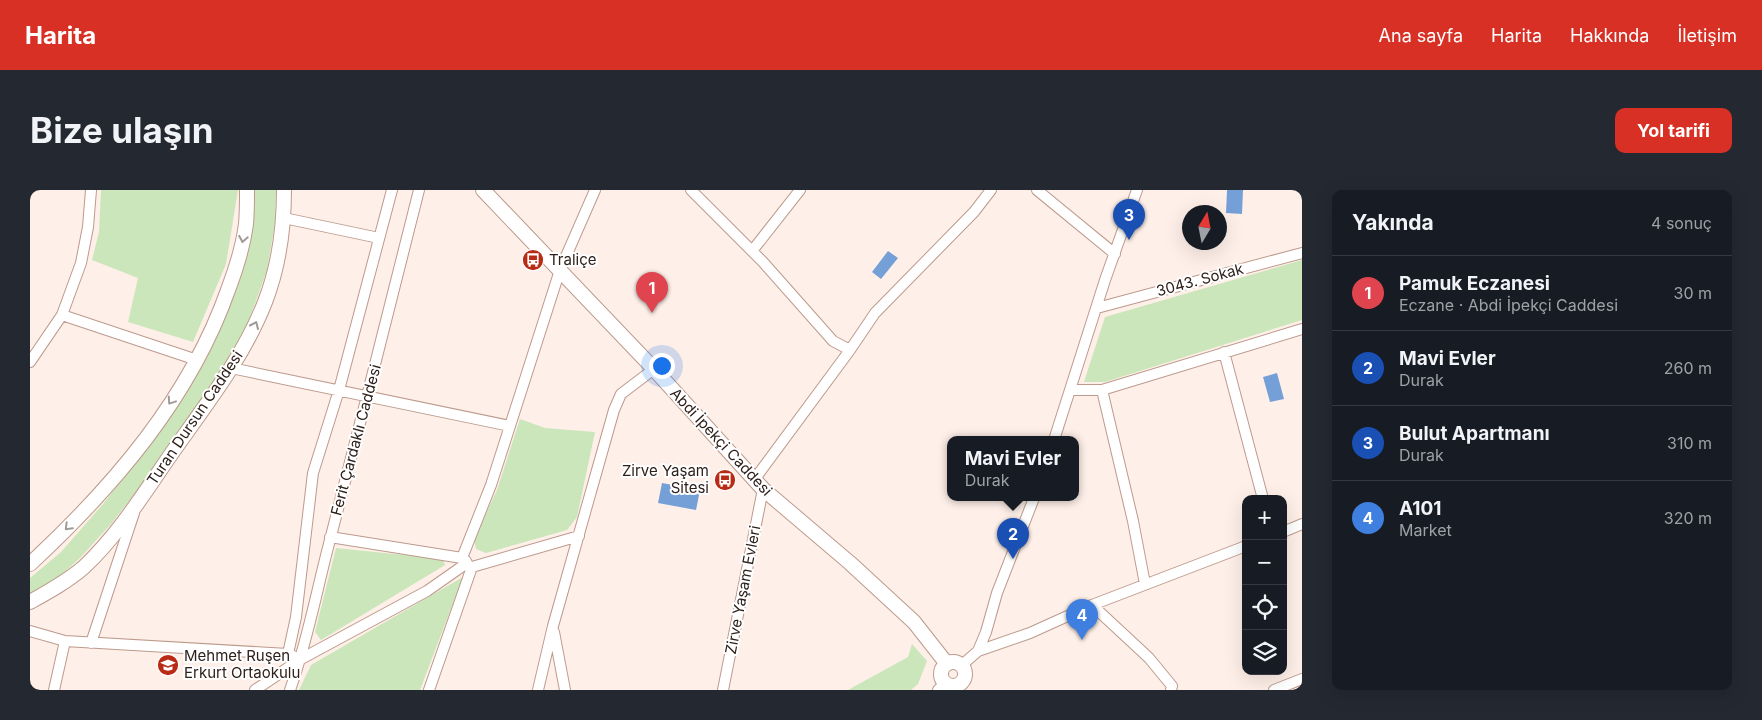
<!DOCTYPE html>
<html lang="tr">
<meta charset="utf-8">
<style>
:root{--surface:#171b24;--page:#242831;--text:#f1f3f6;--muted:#9ea1a6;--line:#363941;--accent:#d93025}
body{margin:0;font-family:Inter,sans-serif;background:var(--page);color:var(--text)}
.controls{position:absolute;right:15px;bottom:15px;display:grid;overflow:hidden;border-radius:10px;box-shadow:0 5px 20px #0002}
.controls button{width:45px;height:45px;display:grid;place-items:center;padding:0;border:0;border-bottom:1px solid var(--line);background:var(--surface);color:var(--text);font:25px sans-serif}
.compass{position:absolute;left:1152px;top:15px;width:45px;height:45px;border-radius:50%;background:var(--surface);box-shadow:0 5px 20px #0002;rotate:10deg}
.you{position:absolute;left:631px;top:175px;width:18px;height:18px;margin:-12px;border:4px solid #fff;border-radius:50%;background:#1a73e8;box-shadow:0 0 0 8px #1a73e833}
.badge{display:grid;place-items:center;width:32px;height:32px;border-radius:50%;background:var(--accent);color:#fff;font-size:16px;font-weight:700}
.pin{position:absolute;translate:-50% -41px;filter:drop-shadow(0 1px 2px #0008)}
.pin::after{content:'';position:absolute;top:26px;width:18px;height:15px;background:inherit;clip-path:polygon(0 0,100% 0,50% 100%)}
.popup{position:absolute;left:917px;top:246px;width:132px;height:65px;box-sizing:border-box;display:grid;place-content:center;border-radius:10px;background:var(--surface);filter:drop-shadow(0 1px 4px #0005);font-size:16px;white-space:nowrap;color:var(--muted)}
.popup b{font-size:19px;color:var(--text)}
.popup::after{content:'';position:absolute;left:50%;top:100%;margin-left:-10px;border:10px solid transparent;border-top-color:var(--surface)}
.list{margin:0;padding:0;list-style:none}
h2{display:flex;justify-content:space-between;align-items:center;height:65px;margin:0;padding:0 20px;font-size:21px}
h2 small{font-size:16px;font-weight:400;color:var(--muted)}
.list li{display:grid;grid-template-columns:32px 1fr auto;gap:15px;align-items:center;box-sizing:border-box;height:75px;padding:0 20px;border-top:1px solid var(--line)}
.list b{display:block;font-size:19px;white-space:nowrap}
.list p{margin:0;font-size:16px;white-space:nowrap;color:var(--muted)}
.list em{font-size:16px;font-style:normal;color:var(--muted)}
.icon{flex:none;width:28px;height:28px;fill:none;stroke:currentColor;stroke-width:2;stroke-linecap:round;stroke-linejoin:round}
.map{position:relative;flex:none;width:1272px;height:500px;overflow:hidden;border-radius:10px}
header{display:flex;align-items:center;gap:30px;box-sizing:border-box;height:70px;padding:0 25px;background:var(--accent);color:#fff}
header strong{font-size:24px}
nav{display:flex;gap:28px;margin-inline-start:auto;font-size:18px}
.intro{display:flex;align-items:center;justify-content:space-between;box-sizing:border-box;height:120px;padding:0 30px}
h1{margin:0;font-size:35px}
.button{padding:12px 22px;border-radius:10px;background:var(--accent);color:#fff;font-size:18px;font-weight:700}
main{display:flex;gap:30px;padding:0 30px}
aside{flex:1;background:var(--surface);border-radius:10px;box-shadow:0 5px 20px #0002}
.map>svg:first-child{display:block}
</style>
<header>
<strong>Harita</strong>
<nav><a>Ana sayfa</a><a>Harita</a><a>Hakkında</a><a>İletişim</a></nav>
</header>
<div class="intro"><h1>Bize ulaşın</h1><a class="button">Yol tarifi</a></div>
<main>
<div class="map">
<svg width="1272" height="500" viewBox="0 0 1272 500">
<rect width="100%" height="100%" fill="#feefe8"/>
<path fill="#cbe6ba" d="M 71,0 L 208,0 L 196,74 L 163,152 L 98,132 L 108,88 L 62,70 L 69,42 Z
M 223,0 L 246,0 L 245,33 L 237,80 L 217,136 L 193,176 L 127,275 L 81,334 L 50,368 L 28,388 L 0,405 L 0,388 L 31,362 L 73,314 L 111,266 L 145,216 L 175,166 L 203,107 L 220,50 Z
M 1272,70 L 1272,130 L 1075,192 L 1054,192 L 1075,127 Z
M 490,229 L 515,238 L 565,242 L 547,327 L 537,340 L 456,363 L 446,359 L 444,349 L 467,300 Z
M 306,358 L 413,369 L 415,375 L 291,450 L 285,442 Z
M 433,387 L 390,500 L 269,500 L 281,475 Z
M 882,454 L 897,471 L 888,494 L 881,500 L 818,500 L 878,467 Z"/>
<path fill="#759fd7" d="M 1197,0 L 1213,0 L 1212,24 L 1196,23 Z
M 858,61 L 868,68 L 851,89 L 842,82 Z
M 1247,183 L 1254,209 L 1240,212 L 1233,187 Z
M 632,293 L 670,300 L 666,320 L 628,313 Z"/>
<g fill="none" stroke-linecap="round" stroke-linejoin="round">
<g stroke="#bd9a8c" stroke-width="12">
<path id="street" d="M 661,0 L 733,72 L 803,151 L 820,160
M 1007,0 L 1085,64
M 254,28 L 349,48
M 722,61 L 770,0
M 1067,118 L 1272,63
M 32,125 L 167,170
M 1194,162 L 1233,309
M 0,172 L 32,125 L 51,73 L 58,37 L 61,0
M 201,178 L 480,236
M 1040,200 L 1072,200 L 1272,139
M 1072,200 L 1103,331 L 1115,394
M 1024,250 L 1075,90 L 1107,0
M 724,290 L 820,160 L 845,123 L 944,22 L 961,0
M 1253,342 L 1272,334
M 300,347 L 432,368 L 436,371
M 432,368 L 461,295 L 530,80 L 565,0
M 442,377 L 549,346
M 1062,415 L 1119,468 L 1142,496 L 1141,500
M 0,441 L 35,451 L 24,500
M 524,442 L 535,500
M 35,451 L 258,464 L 263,466
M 61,453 L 104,323
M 948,461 L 1000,443 L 1062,415 L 1216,356
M 258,464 L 266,427 L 283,283 L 309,200 L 362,0
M 932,475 L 948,461 L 956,442 L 967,403 L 1004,308
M 225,500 L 271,469 L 397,401 L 437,373
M 260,500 C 278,450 287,398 301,346 C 331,231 360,115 389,0
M 399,500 L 442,377
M 508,500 L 523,436 L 584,220 L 591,204 L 624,179
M 693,500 L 733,299
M 908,500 L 915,493
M 1244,500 L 1272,489"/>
</g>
<g stroke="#bd9a8c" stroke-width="16">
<path id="secondary" d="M 453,0 L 624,179 L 733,299 L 820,373 L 884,432 L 917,474
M 0,374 C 83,297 160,208 198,100 C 206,79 213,57 216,34 C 217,23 217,11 217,0
M 0,412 C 18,402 38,391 54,377 C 90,343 116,300 144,260 C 178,212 214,166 235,112 C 249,76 254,38 254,0
M911 484a12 12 0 1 1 24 0a12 12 0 1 1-24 0Z"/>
</g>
<use href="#street" stroke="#fff" stroke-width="10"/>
<use href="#secondary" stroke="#fff" stroke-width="14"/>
</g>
<defs><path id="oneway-chevron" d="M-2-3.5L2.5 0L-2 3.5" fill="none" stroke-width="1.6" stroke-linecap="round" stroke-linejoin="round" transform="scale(1.25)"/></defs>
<g stroke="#a19b98">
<use href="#oneway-chevron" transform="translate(213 49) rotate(100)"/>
<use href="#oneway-chevron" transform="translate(225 135) rotate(-66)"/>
<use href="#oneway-chevron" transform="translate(141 211) rotate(124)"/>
<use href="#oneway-chevron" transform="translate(38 337) rotate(135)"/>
</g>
<defs>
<g id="bus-disc" transform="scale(1.125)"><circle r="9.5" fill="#b82c16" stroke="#fff"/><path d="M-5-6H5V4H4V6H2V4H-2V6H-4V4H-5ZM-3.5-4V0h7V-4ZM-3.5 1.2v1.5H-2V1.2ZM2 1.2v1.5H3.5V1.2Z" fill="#fff"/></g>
<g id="school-disc" transform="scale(1.125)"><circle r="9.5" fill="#b82c16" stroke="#fff"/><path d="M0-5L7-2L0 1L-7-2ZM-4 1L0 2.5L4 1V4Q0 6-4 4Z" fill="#fff"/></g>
</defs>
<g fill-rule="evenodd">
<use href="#bus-disc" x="503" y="70"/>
<use href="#bus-disc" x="695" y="290"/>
<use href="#school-disc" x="138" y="475"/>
</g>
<g text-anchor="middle" stroke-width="4" stroke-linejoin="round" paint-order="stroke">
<g font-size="15" fill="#2e201b" stroke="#fff" text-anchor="start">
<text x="519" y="75">Traliçe</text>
<text x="679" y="286" text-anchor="end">Zirve Yaşam<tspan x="679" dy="17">Sitesi</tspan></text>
<text x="154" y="471">Mehmet Ruşen<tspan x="154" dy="17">Erkurt Ortaokulu</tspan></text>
</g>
<g font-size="15" fill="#2e201b" stroke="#fff">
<text transform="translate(1170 90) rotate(-15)" y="5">3043. Sokak</text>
<text transform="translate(165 228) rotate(-56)" y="5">Turan Dursun Caddesi</text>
<text transform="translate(326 250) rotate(-75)" y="5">Ferit Çardaklı Caddesi</text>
<text transform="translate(691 252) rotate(47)" y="5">Abdi İpekçi Caddesi</text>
<text transform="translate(713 400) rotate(-79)" y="5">Zirve Yaşam Evleri</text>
</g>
</g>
</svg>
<div class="controls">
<button>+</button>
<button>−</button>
<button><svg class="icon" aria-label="locate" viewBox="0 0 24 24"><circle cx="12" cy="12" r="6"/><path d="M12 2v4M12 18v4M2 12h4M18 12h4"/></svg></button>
<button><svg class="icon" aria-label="layers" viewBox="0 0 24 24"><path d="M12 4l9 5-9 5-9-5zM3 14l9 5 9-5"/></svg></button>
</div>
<svg class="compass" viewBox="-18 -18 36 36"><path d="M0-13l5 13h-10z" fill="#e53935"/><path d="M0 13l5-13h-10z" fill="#9ea1a6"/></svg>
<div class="you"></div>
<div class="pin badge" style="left:622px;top:123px;background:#e0444e">1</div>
<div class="pin badge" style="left:983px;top:369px;background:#1a4fb4">2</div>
<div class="popup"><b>Mavi Evler</b>Durak</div>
<div class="pin badge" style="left:1099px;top:50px;background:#1a4fb4">3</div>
<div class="pin badge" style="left:1052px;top:450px;background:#3f7fe0">4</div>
</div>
<aside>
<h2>Yakında<small>4 sonuç</small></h2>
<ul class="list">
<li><span class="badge" style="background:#e0444e">1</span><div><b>Pamuk Eczanesi</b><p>Eczane · Abdi İpekçi Caddesi</p></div><em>30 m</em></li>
<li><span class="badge" style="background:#1a4fb4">2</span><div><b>Mavi Evler</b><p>Durak</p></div><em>260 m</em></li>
<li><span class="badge" style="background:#1a4fb4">3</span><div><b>Bulut Apartmanı</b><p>Durak</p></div><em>310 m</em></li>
<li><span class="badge" style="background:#3f7fe0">4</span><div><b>A101</b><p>Market</p></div><em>320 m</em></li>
</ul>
</aside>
</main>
